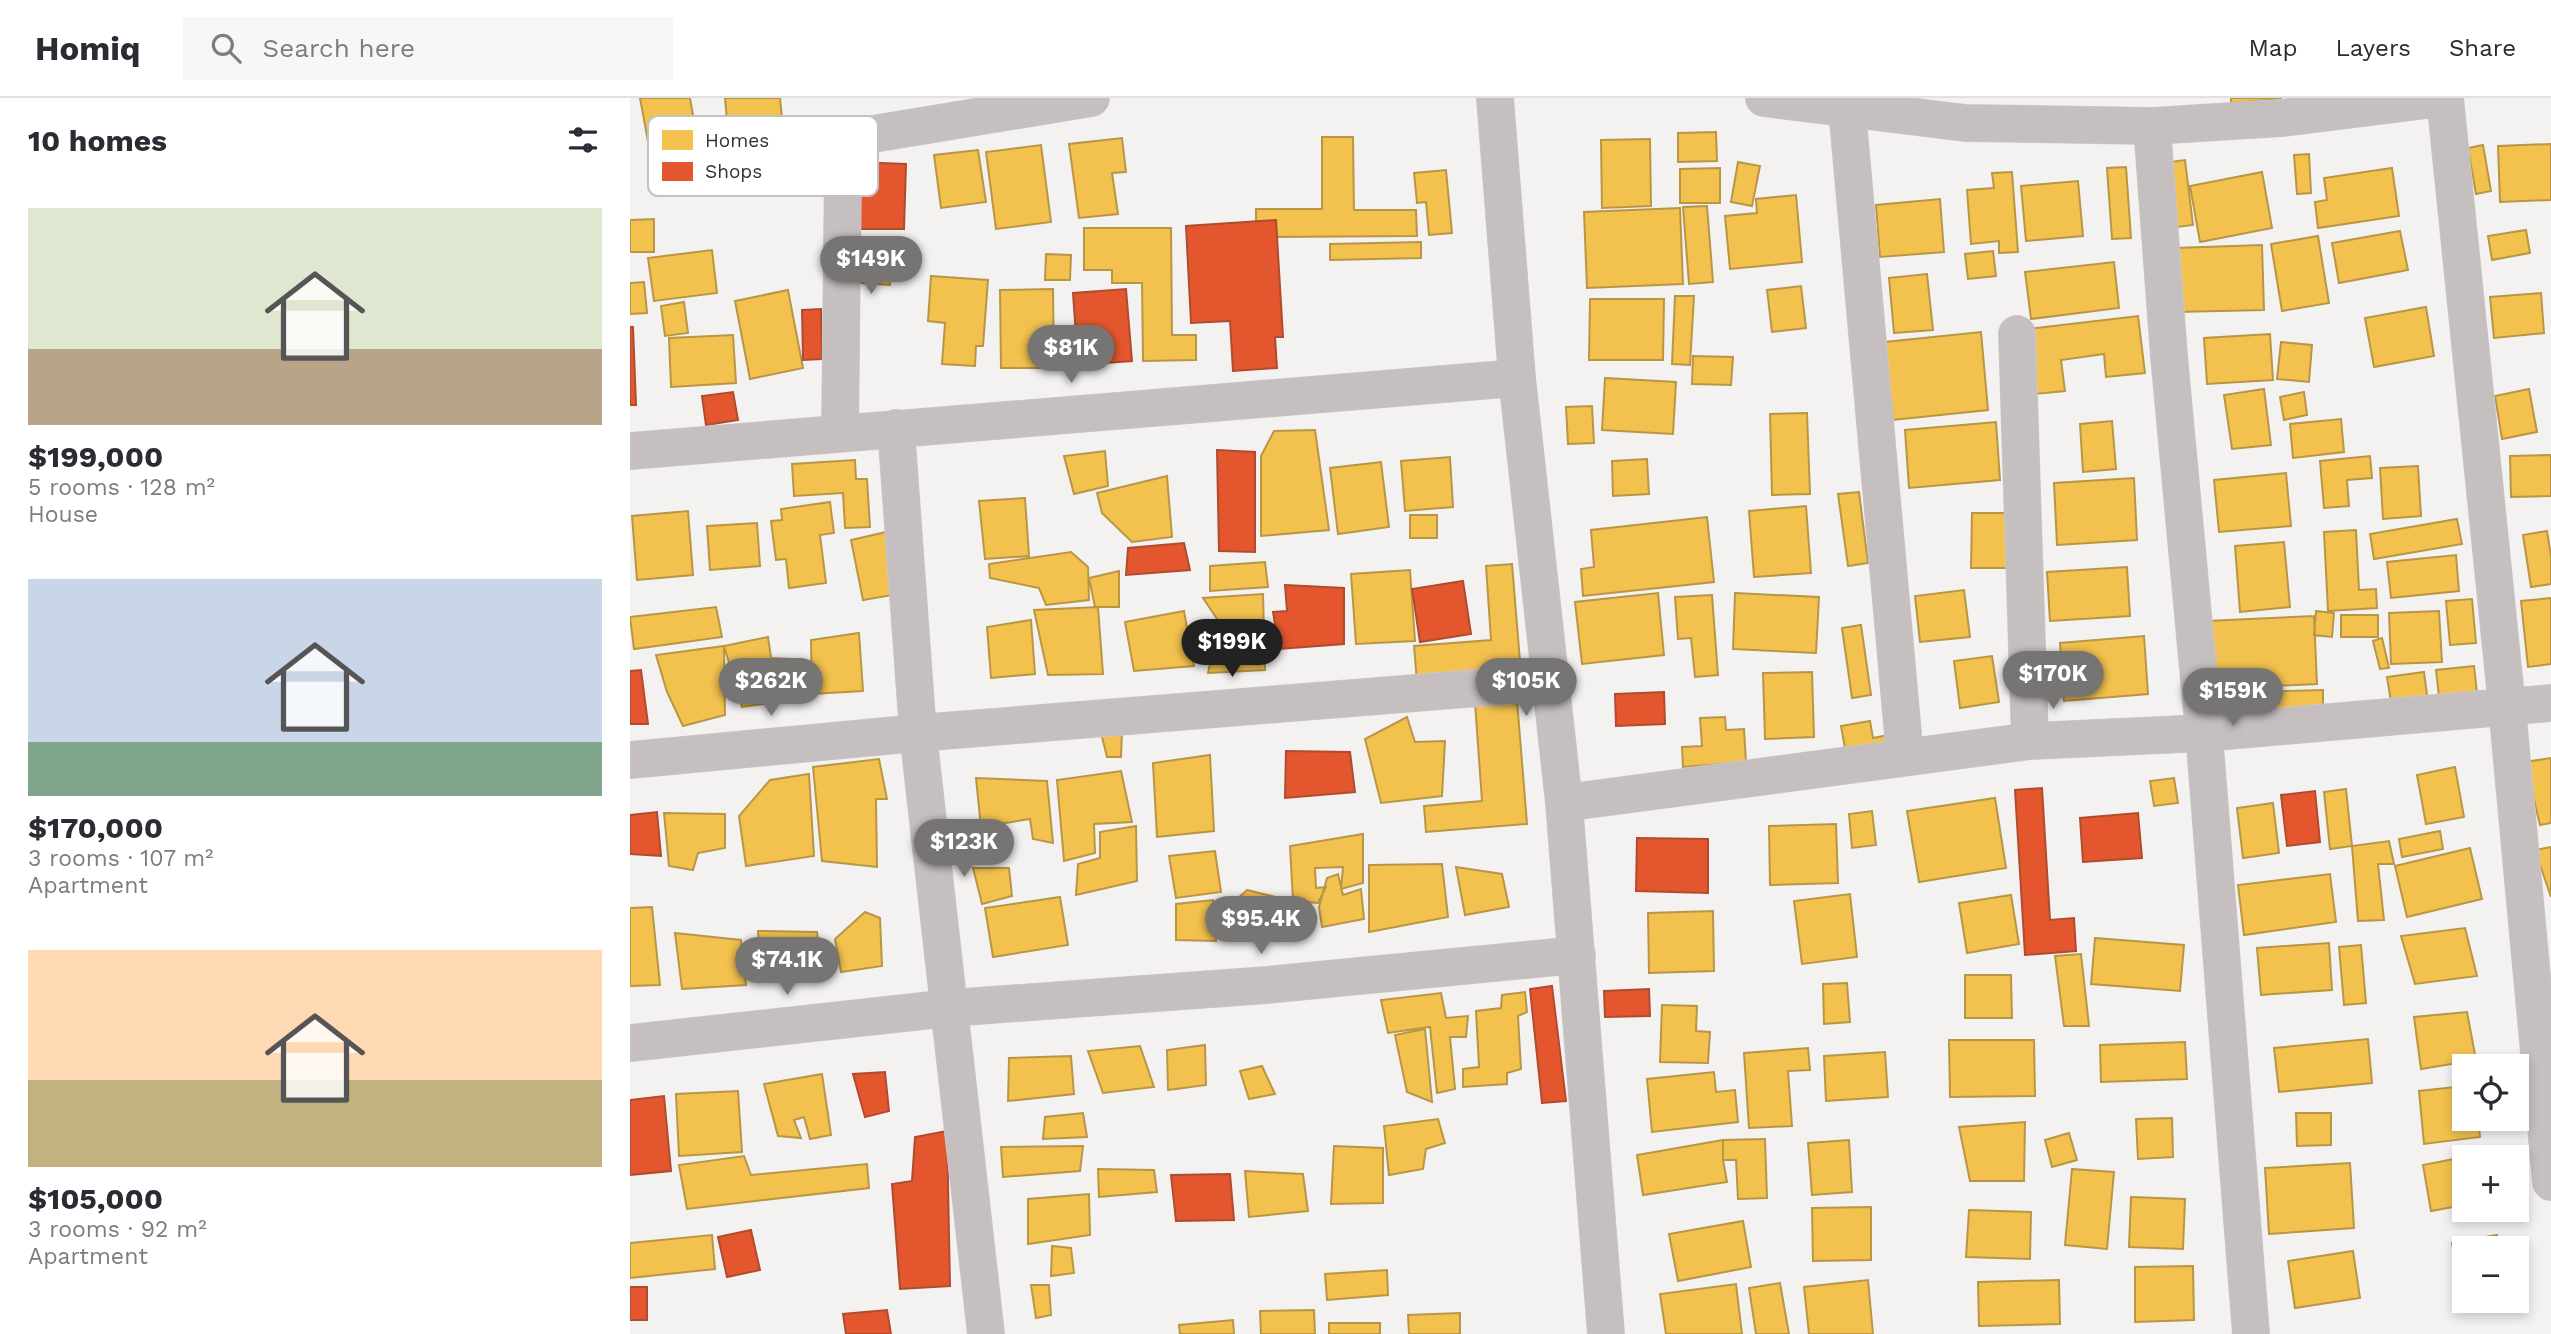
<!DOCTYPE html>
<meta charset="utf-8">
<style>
body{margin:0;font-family:"Work Sans",sans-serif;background:#f7f7f7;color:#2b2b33;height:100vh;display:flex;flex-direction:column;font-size:26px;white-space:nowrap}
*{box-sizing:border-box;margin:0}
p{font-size:23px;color:#7c7c81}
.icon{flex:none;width:38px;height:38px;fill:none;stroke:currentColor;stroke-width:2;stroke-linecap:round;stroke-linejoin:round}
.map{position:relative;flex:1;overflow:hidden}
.details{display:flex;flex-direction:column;background:#fff;width:630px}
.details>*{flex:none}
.buttons{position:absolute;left:1822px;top:956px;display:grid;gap:14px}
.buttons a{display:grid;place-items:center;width:77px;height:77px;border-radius:0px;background:#fff;box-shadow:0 4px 10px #0003;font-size:35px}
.price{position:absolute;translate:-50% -60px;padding:0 16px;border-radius:24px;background:#777574;color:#fff;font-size:23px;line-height:46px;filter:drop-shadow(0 2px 4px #0008)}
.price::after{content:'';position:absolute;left:50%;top:42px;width:21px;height:16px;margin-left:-10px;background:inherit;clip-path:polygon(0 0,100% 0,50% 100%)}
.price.selected{background:#222;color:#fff}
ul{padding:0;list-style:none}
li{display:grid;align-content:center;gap:14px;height:371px;padding:0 28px}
li span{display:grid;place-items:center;height:217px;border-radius:0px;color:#555}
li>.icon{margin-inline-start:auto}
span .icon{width:126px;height:126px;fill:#fffc;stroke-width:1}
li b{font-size:30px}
h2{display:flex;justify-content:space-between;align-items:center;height:84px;padding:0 28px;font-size:30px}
header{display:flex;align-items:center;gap:42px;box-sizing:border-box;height:98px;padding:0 35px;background:#fff;border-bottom:2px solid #e1e1e2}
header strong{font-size:33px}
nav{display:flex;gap:38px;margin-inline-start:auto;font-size:24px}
.search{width:490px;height:63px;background:#f7f7f7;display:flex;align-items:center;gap:18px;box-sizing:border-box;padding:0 24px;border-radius:0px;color:#7c7c81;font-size:26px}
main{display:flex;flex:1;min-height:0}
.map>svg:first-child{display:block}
.homes{fill:#f2c14e;stroke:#b99645;stroke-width:2}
.shops{fill:#e4572e;stroke:#af4c2f;stroke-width:2}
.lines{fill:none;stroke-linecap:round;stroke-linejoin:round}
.minor-casing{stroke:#d0cfcf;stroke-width:38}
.minor{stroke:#c5bfc0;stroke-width:37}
.key{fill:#fff;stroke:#c2c2c1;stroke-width:2}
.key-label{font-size:19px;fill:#333231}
</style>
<header>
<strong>Homiq</strong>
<div class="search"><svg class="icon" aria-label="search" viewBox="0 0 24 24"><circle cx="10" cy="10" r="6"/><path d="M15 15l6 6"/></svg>Search here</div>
<nav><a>Map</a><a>Layers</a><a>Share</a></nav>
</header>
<main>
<section class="details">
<h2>10 homes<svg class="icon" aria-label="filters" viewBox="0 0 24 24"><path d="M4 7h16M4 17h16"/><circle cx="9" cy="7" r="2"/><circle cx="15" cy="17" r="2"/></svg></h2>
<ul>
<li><span style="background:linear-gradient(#dfe7d0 65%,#b9a48a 0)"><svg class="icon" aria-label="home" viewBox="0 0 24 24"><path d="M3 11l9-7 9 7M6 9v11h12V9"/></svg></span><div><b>$199,000</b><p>5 rooms · 128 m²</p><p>House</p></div></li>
<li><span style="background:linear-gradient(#c9d6e8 75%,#7fa58c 0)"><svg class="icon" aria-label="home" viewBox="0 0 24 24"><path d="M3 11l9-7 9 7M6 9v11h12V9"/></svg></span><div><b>$170,000</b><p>3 rooms · 107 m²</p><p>Apartment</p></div></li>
<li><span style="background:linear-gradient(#ffd9b3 60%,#c2b280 0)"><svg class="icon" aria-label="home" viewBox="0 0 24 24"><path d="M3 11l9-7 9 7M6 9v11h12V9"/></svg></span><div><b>$105,000</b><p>3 rooms · 92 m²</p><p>Apartment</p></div></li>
</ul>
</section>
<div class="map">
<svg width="1921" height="1236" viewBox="0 0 1921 1236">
<rect width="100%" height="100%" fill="#f4f2f1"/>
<!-- homes -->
<path class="homes" d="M10,0h50l7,40 -48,9z
M95,0h55l5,51 -55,6z
M1601,0h50v1l-50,4z
M1086,34l1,29 -39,1v-29z
M692,39h31l1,73h62l1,26 -161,1v-28h66z
M492,40l4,34 -14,1 6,41 -39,4 -10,-74z
M1020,41l1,67 -49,2 -1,-68z
M1921,46v56l-51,2 -2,-56z
M411,47l10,77 -55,7 -10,-77z
M1853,47l8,46 -15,3 -8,-46z
M348,52l8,52 -45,6 -7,-53z
M1679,56l2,39 -14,1 -3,-39z
M1555,62l8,65 -24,3 -7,-65z
M1108,64l22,4 -8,40 -21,-4z
M1496,69l5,71 -19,1 -5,-71z
M1090,70v35h-40v-34z
M1762,70l7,48 -81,12 -3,-26 12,-2 -3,-22z
M816,72l6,63 -23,2 -3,-33 -9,1 -3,-30z
M1382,74l6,80 -19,1v-12l-28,3 -4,-54 27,-2 -2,-15z
M1632,74l10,56 -72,14 -10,-56z
M1448,83l5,55 -57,5 -5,-55z
M1166,97l6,67 -72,7 -5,-53 32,-3 -1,-14z
M1310,101l4,53 -64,5 -4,-52z
M1077,108l6,76 -24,2 -6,-77z
M1050,110l3,76 -96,4 -3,-76z
M24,121v33h-24v-32z
M454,130h87l1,107h24v25l-53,1 -1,-78h-30v-13h-28z
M1896,132l4,23 -38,7 -4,-24z
M1770,133l8,39 -69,13 -7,-40z
M1688,138l11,67 -47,8 -11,-67z
M791,144v16l-91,2v-16z
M1632,147l2,65 -88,2 -2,-64z
M82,152l5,43 -63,8 -6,-43z
M1363,153l3,25 -28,3 -3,-25z
M218,154l44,2 -2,31 -45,-3z
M416,156l25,1 -1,25h-25z
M1484,164l5,46 -88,11 -6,-47z
M1297,176l6,56 -39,3 -5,-55z
M301,178l57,4 -5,66h-7l-1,20 -33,-2 3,-41 -17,-2z
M14,184l3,31 -17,1v-31z
M1171,188l5,42 -34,4 -5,-42z
M423,191l1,79h-53l-1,-78z
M158,192l15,78 -53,11 -15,-78z
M1911,195l3,40 -50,5 -4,-41z
M1045,198h19l-4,69 -18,-1z
M960,201h74l-1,61h-74z
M54,204l4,31 -23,3 -4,-30z
M1796,209l8,49 -60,11 -9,-49z
M1508,218l7,57 -39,4 -2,-23 -43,6 4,31 -30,3 -8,-65z
M1351,234l7,78 -95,10 -8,-78z
M1640,236l3,46 -66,4 -3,-46z
M103,237l3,48 -65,4 -2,-49z
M1651,244l31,3 -3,37 -32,-3z
M1063,258l40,1 -2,28 -39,-1z
M975,280l71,4 -3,52 -71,-4z
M1634,291l7,56 -39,4 -8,-54z
M1899,291l8,43 -35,7 -7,-43z
M1674,294l3,23 -23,5 -4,-23z
M962,308l2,37 -26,1 -2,-37z
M1177,315l3,81 -38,1 -2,-81z
M1711,321l3,33 -51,6 -3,-34z
M1482,323l4,48 -33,3 -3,-48z
M1366,324l4,58 -91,8 -4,-58z
M685,332l14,100 -68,6v-80l13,-25z
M475,353l3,35 -34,8 -10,-38z
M1921,357v41l-40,1 -1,-41z
M1740,358l2,22 -25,2 2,26 -25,2 -4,-47z
M820,359l3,50 -48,4 -4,-50z
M1017,361l2,35 -36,2 -1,-35z
M225,362l1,19h11l3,48 -25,1 -2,-35 -49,3 -2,-32z
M751,364l8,65 -51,7 -8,-66z
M1788,368l3,50 -38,3 -3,-51z
M1656,375l5,53 -72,6 -5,-52z
M537,378l5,61 -40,5 -30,-29 -5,-20z
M1504,380l3,62 -80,5 -3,-62z
M1229,394l9,71 -20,3 -10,-72z
M395,400l4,58 -44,3 -6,-58z
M200,404l4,31 -14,2 6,48 -37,5 -3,-29 -10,1 -5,-39 11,-1 -1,-11z
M1176,408l5,67 -57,4 -5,-66z
M58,413l5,64 -56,5 -5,-64z
M1342,415h38l-1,55h-38z
M780,417h27v23h-27z
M1077,419l7,65 -131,14 -2,-27 13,-2 -3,-37z
M1827,421l5,25 -88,15 -4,-25z
M127,425l3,43 -50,4 -3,-44z
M1726,432l3,60 17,-1 1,19 -49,3 -4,-79z
M1917,433l4,25v28l-20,3 -8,-52z
M256,434l12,62 -35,6 -12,-60z
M1654,444l6,65 -50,5 -5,-66z
M441,454l17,15 1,33 -43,5 -7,-17 -49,-10 -1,-14z
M1826,457l3,36 -68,7 -4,-36z
M635,464l3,25 -58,4v-25z
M882,466l9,109 -104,9 -3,-36 77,-6 -5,-74z
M1497,469l3,49 -80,5 -3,-49z
M780,472l5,71 -59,3 -5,-70z
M489,473v36h-24l-6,-29z
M1334,492l6,47 -50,5 -5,-46z
M1028,495l6,62 -82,9 -7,-62z
M1105,495l84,4 -3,56 -83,-4z
M633,496l2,76 -57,3 11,-51 -16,-24z
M1082,497l6,80 -23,2 -4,-39 -13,1 -3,-42z
M1921,500v66l-23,3 -7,-66z
M1842,501l4,44 -26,2 -4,-44z
M86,509l6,30 -88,12 -4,-32z
M468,509l5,67 -55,1 -14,-65z
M554,513l10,55 -60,5 -9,-49z
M1686,513l18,2 -2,24 -18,-2z
M1809,513l3,51 -51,2 -2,-51z
M1711,517h37v22h-37z
M1684,518l3,68 -107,5 -3,-68z
M401,522l4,54 -44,4 -4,-51z
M1231,527l10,70 -19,3 -10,-70z
M229,535l4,58 -51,3 -1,-54z
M1514,538l4,58 -84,7 -4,-58z
M138,539l3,21 19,1 12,39 -60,9 -18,-61z
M1752,540l7,30 -9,1 -7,-28z
M94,548l1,69 -42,11 -16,-34 -11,-37z
M1362,558l7,46 -39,6 -6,-47z
M1844,568l4,36 -38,4 -4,-36z
M1182,574l2,65 -49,2 -2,-66z
M1794,574l4,31 -36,5 -5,-31z
M1693,592v28l-106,4v-29z
M887,602l10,124 -101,8 -2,-26 58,-5 -7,-98z
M777,619l8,25 30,-1 -3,55 -61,7 -16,-64z
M1095,619l1,13 18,-1 2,33 -63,5 -1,-20 20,-1 -2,-28z
M1240,623l3,17 16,-3 3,16 -45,8 -6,-33z
M492,633l-1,26h-14l-6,-24z
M580,657l4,76 -57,6 -4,-74z
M1921,660v65l-11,2 -15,-63z
M249,661l8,40h-11l1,68 -55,-6 -9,-94z
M1825,669l9,50 -38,7 -9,-49z
M491,673l11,51 -38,2 1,29 -31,8 -7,-81z
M179,676l5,82 -68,10 -7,-50 31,-36z
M346,680l71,3 6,62 -20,-4 -3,-20 -49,8z
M1544,680l4,25 -24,3 -4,-25z
M1716,691l6,57 -22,3 -6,-57z
M1365,700l11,70 -87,14 -12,-71z
M1643,705l6,50 -36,5 -6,-50z
M1242,713l4,34 -24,3 -3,-34z
M34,715l61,1v34l-27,5 -5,17 -24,-4z
M1206,726l2,59 -68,2 -1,-59z
M506,728l1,55 -61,14 2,-31 22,-6v-26z
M1810,733l3,18 -41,8 -3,-18z
M733,736v49l-22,6 2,-22 -28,1 1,20 10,-1 -8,16 -25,-2 -3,-55z
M1759,743l5,23h-16l6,56 -26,1 -6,-75z
M1921,749v50l-16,-47z
M1840,750l12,51 -75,18 -12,-51z
M585,753l6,41 -45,6 -7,-42z
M812,766l6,53 -79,15v-67z
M826,769l46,7 7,33 -44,8z
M343,770h36l3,28 -30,8z
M708,776l5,21 18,-6 3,30 -42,8 -3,-20 8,-29z
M1700,776l6,48 -92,13 -6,-50z
M617,792l41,10v32l-48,3 -13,-27z
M1220,796l7,63 -55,7 -8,-63z
M1381,797l8,49 -52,9 -8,-50z
M430,799l8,48 -75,12 -8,-49z
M583,802l3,41 -40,-1v-36z
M22,809l8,78 -30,1v-78z
M1083,813l1,60 -65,2 -1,-60z
M235,814l15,6 2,48 -41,6 -6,-33z
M1835,830l12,48 -62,8 -14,-48z
M128,833l59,1 5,40 -61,4z
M45,835l66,7 5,45 -64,4z
M1465,840l89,7 -4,46 -89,-7z
M1699,845l3,47 -71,5 -4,-47z
M1731,847l5,58 -22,2 -5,-58z
M1451,856l8,72h-25l-9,-70z
M1335,877h46l1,43h-47z
M1217,885l3,39 -26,2 -1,-40z
M895,894l2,20 -9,4 3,53 -14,4v11l-44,3v-18l16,-2 -3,-56 25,-3 1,-13z
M811,895l5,25 22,-2 -2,21h-16l5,52 -18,4 -7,-66 -42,6 -7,-33z
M1032,907l35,1 -1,25 14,1 -2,31 -48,-1z
M1837,914l9,48 -55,9 -7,-52z
M795,931l7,73 -25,-10 -12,-57z
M1738,941l4,44 -93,9 -5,-44z
M1319,942h85l1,56 -85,1z
M1555,944l2,37 -86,3 -1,-37z
M575,947l1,40 -38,5 -1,-40z
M510,948l14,41 -51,6 -15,-42z
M1178,950l2,22 -22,1 4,55 -43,2 -5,-75z
M1255,954l3,45 -62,4 -2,-45z
M441,958l3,38 -66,7 1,-43z
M632,968l13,28 -26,5 -9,-28z
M1084,974l2,20 19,-2 3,32 -86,10 -5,-53z
M192,976l9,61 -21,4 -6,-22 -10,3 7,18 -23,-2 -14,-52z
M1834,988v32h14l2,19 -56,7 -5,-53z
M108,993l4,61 -63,4 -3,-62z
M453,1015l4,24 -44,2 2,-22z
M1666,1015h35v32l-34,1z
M1542,1020l1,39 -35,2 -2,-40z
M808,1021l7,24 -19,6 -3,20 -34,6 -5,-49z
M1395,1024l-1,59h-54l-11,-54z
M1439,1035l8,27 -25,7 -7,-27z
M1135,1041l2,59 -29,1 -2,-39h-13v-20z
M1093,1042v20l4,22 -84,13 -6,-40z
M1219,1042l3,52 -40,3 -4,-52z
M453,1048l-3,25 -77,6 -2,-30z
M704,1048l49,2v55l-52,1z
M114,1058l7,19 116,-11 2,24 -182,21 -8,-44z
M1834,1059v48l-33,6 -8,-46z
M1720,1065l4,65 -85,6 -4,-66z
M468,1071l56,1 3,22 -58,5z
M1442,1071l42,3 -7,77 -42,-4z
M615,1073l58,3 5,37 -59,6z
M459,1096l1,41 -62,9v-45z
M1501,1099l54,2 -2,50 -54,-2z
M1241,1109v53l-58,1 -1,-53z
M1339,1112l62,2 -1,47 -64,-2z
M1113,1123l8,46 -73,14 -9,-47z
M82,1137l3,34 -85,9v-35z
M1867,1137l2,13h-35v52h43l-45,7 -10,-64z
M422,1148l19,2 3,25 -23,3z
M1723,1153l7,47 -65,10 -7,-47z
M1563,1168l1,54 -59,2v-55z
M757,1172l1,25 -61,5 -2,-26z
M1238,1182l5,54h-64l-5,-47z
M1429,1182l1,44 -81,2 -1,-44z
M1150,1185l9,51h-33l-7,-46z
M1106,1186l6,50h-76l-6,-40z
M401,1187h18l2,30 -15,3z
M684,1212l1,24h-54l-1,-23z
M830,1215v21h-51l-1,-19z
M603,1222l1,14h-54l-1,-9z
M699,1225h51v11h-51z"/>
<!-- shops -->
<path class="shops" d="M225,64l51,2 -2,65h-50z
M646,122l7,117h-8l2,31 -44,3 -3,-50 -39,2 -5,-97z
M496,191l6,72 -54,4 -5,-72z
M191,211l1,50 -19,1 -1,-50z
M0,229h3l3,78h-6z
M103,294l5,28 -32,5 -4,-29z
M587,352l38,2v100l-36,-1z
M554,445l6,27 -64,5 2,-27z
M833,483l8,53 -51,8 -8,-53z
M655,487l59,3v56l-65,5 -6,-37 14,-1z
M11,572l7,54h-18v-53z
M1034,594l1,32 -49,2 -1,-32z
M656,653l64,1 5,40 -70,6z
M1412,690l8,132 24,-2 2,33 -51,4 -10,-165z
M1685,693l5,51 -33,4 -6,-51z
M27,714l4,44 -31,-2v-39z
M1508,715l4,45 -59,4 -3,-44z
M1007,740l71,1v54l-72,-2z
M922,888l14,115 -24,2 -12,-114z
M1019,891l1,27 -45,1 -1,-26z
M255,974l4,39 -24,6 -12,-43z
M34,998l7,75 -41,4v-75z
M317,1033l3,155 -50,3 -8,-105 20,-3 3,-44z
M600,1076l4,46 -58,1 -5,-46z
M121,1132l9,40 -33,7 -9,-40z
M0,1189h17v33h-17z
M257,1212l4,24h-45l-3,-20z"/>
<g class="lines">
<defs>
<path id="minor" d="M865,0l22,280 47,425 42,531
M1134,0l201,25 187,3 130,-8 161,-20
M1815,0l62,609 44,475
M1217,11l58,648
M1522,28l17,230 35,377 47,601
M1387,236l13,407
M266,330l22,305 68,601
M210,335l3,-269 9,-17 21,-13 218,-36
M0,353l887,-73
M0,662l288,-27 634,-51
M934,705l466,-62 174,-8 347,-30
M0,945l320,-35 317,-23 310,-30"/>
</defs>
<!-- minor casing -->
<use href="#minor" class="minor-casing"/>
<!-- minor -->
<use href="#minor" class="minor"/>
</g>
<!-- legend -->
<rect x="18" y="18" width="230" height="80" rx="10" class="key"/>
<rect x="32" y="32" width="31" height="20" fill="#f2c14e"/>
<rect x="32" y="64" width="31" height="19" fill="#e4572e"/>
<g class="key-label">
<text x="75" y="49">Homes</text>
<text x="75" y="80">Shops</text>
</g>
</svg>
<div class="buttons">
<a><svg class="icon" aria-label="locate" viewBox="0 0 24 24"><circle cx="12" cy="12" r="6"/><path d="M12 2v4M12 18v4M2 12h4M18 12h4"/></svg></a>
<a>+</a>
<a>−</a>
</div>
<b class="price" style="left:241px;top:198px">$149K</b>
<b class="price" style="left:441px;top:287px">$81K</b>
<b class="price selected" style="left:602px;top:581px">$199K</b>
<b class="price" style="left:1423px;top:613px">$170K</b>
<b class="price" style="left:141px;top:620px">$262K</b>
<b class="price" style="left:896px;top:620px">$105K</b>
<b class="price" style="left:1603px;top:630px">$159K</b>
<b class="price" style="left:334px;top:781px">$123K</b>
<b class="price" style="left:631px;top:858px">$95.4K</b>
<b class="price" style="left:157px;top:899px">$74.1K</b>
</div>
</main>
